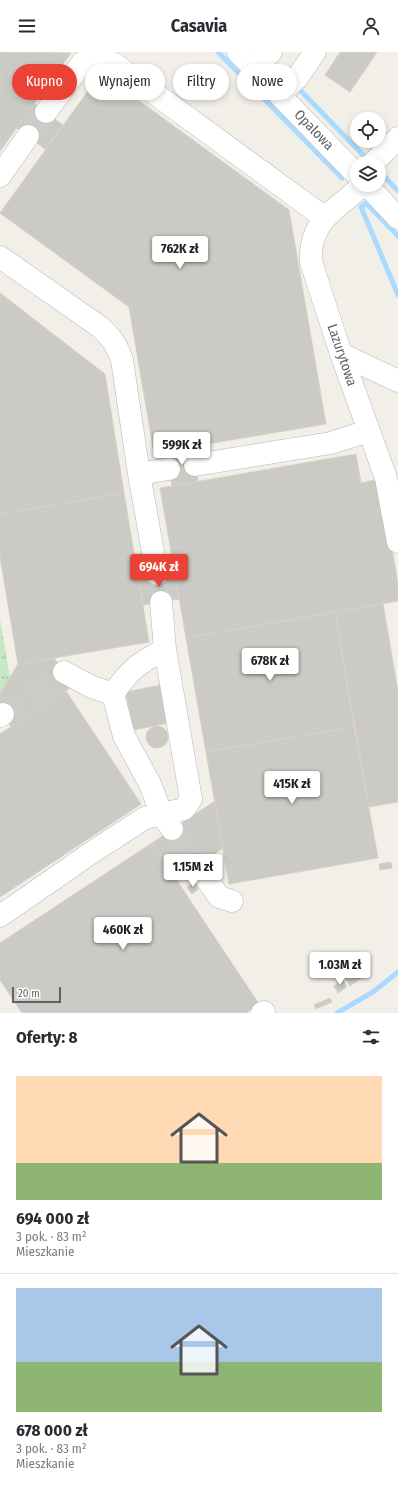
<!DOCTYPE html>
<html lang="pl">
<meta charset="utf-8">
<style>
body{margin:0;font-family:"Fira Sans Condensed",sans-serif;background:#f7f7f7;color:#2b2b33;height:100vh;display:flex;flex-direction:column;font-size:15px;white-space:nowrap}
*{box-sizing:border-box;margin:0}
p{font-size:13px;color:#7c7c81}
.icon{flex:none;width:22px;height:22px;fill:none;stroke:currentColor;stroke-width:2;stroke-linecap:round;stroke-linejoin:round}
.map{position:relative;height:961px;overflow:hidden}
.panel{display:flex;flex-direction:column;background:#fff;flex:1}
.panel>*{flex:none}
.hud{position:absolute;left:12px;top:12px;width:374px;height:36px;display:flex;gap:8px}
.tools{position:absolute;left:350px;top:60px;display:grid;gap:8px}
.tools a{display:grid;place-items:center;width:36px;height:36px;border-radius:50%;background:#fff;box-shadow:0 2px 6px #0003;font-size:20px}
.scale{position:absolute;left:12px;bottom:10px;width:49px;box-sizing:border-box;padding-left:4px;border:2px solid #5f6368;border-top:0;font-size:11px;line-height:14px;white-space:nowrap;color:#5f6368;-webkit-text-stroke:3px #fff;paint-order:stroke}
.price{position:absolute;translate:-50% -34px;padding:0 9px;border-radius:4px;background:#fff;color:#222;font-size:13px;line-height:26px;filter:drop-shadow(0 1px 2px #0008)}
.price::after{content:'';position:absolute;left:50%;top:24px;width:12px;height:9px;margin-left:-6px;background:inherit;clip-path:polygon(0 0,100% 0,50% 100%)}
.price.active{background:#ea4335;color:#fff}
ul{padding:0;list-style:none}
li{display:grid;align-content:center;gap:8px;height:212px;padding:0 16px}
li+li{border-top:1px solid #e1e1e2}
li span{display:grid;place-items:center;height:124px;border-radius:0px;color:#555}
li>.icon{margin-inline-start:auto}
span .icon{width:72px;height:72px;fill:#fffc;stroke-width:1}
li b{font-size:17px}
h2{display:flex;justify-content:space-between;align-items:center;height:48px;padding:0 16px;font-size:17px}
.chip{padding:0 14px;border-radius:18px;background:#fff;box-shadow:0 2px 6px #0003;font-size:14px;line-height:36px}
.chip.active{background:#ea4335;color:#fff}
header{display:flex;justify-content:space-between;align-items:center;height:52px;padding:0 16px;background:#fff;font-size:18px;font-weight:700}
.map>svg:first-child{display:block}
.grass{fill:url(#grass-tufts)}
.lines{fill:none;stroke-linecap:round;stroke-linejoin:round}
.stream{stroke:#aadaff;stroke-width:5}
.building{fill:#cccac5;stroke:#d6d1c6}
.minor-tunnel{stroke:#ccccc8;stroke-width:22;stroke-dasharray:22 11;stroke-linecap:butt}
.minor-casing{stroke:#b5b8bc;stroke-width:23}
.minor{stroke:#fff;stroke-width:22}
.labels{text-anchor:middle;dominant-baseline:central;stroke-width:3;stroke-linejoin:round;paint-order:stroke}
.street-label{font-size:14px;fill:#5f6368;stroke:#fff}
</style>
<header><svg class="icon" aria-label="menu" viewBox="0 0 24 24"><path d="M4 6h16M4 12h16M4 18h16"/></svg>Casavia<svg class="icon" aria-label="person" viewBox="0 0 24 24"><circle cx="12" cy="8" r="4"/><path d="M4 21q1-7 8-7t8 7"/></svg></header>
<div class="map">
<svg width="398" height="961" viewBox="0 0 398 961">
<defs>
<pattern id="grass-tufts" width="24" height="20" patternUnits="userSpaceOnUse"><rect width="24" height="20" fill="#c5e8c5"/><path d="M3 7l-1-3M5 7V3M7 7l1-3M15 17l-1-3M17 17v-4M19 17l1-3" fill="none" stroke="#a3c0a4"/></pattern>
</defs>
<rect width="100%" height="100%" fill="#f1efe8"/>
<!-- grass -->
<path class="grass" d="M0,567l10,59 -10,16z"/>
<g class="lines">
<!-- stream -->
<path class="stream" d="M218,0l124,126
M301,39l63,65
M381,121l17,18
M398,184l-32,-33 -5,4 37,88
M337,961l36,-21 25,-20"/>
</g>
<!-- building -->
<path class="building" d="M0,0l71,1 -71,98z
M340,0h37l-27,40 -25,-17z
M101,21l188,137 37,214 -172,29 -25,-146 -129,-94z
M34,52l29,21 -18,24 -28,-21z
M0,241l105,81 19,119 -124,21z
M192,395l6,35 -26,4 -7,-35z
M356,402l5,29 19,-4 18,105v17l-212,37 -26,-150z
M124,441l25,149 -131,22 -18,-107v-43z
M174,519l5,28 -36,6 -4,-28z
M383,552l15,87v111l-29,5 -34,-195z
M335,560l19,115 -148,25 -20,-114z
M54,606l19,28 -62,41 -11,-17v-16l18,-30z
M161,633l7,38 -35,7 -7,-38z
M66,639l75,113 -141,93v-163z
M146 685a11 11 0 1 1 22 0a11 11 0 1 1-22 0Z
M354,675l24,131 -149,26 -23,-132z
M215,749l8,47 -47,31 -24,-36z
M152,791l107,161 -13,9h-224l-22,-33v-37z
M391,810l1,6 -12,2 -1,-6z
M194,831l4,6 -6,5 -5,-7z
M359,919l4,6 -13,9 -4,-7z
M343,928l4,7 -9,6 -4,-7z
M330,946l2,4 -16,7 -2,-4z"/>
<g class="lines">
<!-- minor-tunnel -->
<path class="minor-tunnel" d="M28,84l18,-24
M157,522l4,28
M3,662l61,-42
M172,777l25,36"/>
<defs>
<path id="minor" d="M238,0l119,123
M254,16l17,-16
M280,43l17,-17 18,-26
M46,60l36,-49c11,-8 19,-6 31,0l212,155
M373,111l25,-25
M0,124l28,-40
M363,133c-28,26 -54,35 -52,77l30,92 45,124 12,64
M367,133l31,33
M0,205l100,70c11,10 17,18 22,33l17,114 18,100
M341,302l57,27
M195,413l136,-22 37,-12
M139,422l30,-5
M165,597c-27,15 -34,19 -52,45l11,42 26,48 12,31 10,14
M64,620l28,15 21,7
M0,664l3,-2
M197,813l22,32 13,4
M0,864l94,-65 51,-33 39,-9 7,-10 -26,-150 -4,-47
M262,961l2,-1"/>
</defs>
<!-- minor casing -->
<use href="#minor" class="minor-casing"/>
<!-- minor -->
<use href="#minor" class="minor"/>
</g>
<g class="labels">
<!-- street labels -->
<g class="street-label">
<text transform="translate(314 78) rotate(46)">Opalowa</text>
<text transform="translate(342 303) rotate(71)">Lazurytowa</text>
</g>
</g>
</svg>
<div class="tools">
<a><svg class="icon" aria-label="locate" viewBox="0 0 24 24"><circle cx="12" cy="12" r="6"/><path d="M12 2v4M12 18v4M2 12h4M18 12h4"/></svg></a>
<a><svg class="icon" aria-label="layers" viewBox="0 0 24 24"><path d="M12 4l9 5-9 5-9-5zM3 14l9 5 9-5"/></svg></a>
</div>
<div class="scale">20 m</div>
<b class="price" style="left:180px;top:218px">762K zł</b>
<b class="price" style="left:182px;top:414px">599K zł</b>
<b class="price active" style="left:159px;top:536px">694K zł</b>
<b class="price" style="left:270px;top:630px">678K zł</b>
<b class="price" style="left:292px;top:753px">415K zł</b>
<b class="price" style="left:193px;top:836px">1.15M zł</b>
<b class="price" style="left:123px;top:899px">460K zł</b>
<b class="price" style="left:340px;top:934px">1.03M zł</b>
<div class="hud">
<a class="chip active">Kupno</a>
<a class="chip">Wynajem</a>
<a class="chip">Filtry</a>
<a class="chip">Nowe</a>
</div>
</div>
<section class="panel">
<h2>Oferty: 8<svg class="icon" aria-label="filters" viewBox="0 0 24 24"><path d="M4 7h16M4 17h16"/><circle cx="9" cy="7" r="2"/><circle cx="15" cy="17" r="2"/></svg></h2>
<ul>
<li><span style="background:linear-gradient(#ffd9b3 70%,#8fb573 0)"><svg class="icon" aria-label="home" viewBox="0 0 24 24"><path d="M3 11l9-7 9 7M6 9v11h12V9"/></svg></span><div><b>694 000 zł</b><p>3 pok. · 83 m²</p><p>Mieszkanie</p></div></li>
<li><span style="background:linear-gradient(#a9c7e8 60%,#8fb573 0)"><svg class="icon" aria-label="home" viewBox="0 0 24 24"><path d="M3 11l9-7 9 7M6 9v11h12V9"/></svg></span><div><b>678 000 zł</b><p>3 pok. · 83 m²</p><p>Mieszkanie</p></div></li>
</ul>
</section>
